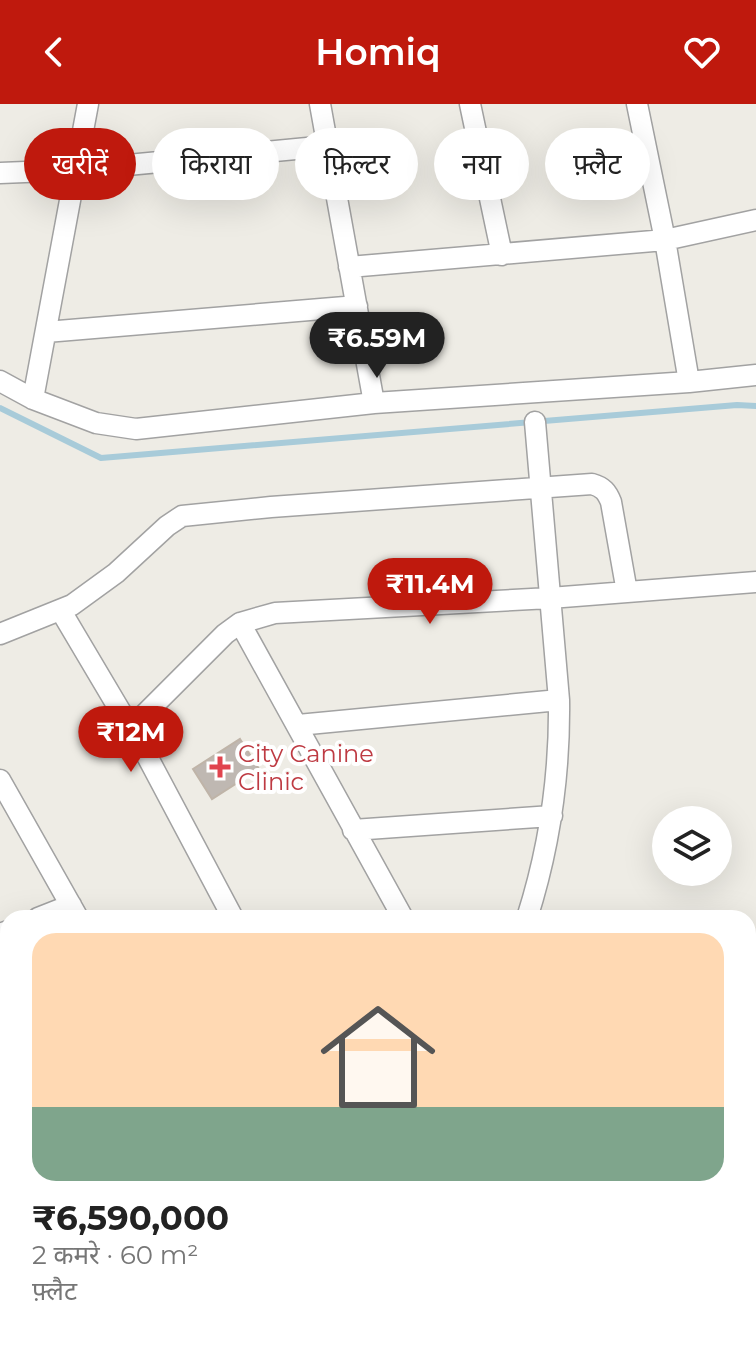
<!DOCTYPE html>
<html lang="hi">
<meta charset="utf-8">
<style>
body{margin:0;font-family:Montserrat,"Noto Sans Devanagari",sans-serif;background:#f6f6f6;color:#222;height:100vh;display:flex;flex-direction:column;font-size:30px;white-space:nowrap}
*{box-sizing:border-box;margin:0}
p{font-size:26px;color:#767676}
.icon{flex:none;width:44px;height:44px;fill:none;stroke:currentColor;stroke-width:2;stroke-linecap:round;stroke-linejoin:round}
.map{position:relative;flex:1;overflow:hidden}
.panel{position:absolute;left:0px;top:806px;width:756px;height:440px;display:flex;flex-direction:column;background:#fff;border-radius:24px 24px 0 0;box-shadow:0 8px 32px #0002}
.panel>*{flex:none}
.guide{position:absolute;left:24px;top:24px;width:708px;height:72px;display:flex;gap:16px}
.tools{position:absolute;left:652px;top:702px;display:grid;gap:16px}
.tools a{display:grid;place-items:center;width:80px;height:80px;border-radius:50%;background:#fff;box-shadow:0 8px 32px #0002;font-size:40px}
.price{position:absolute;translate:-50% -68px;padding:0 18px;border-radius:28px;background:#bf190d;color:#fff;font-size:26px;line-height:52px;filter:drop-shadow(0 2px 4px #0008)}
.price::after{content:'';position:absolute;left:50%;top:48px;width:24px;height:18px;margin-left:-12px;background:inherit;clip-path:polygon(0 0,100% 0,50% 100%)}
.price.selected{background:#222;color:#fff}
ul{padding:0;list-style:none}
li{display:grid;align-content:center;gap:16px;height:424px;padding:0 32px}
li+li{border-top:2px solid #e0e0e0}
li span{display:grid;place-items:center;height:248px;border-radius:24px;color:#555}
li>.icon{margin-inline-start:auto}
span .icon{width:144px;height:144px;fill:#fffc;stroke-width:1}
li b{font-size:34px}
.tag{padding:0 28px;border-radius:36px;background:#fff;box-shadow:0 8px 32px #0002;font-size:28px;line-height:72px}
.tag.selected{background:#bf190d;color:#fff}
header{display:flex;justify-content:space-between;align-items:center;height:104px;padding:0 32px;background:#bf190d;color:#fff;font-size:36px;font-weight:600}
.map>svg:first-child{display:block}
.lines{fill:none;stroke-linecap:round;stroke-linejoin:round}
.stream{stroke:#a8cbd9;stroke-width:6}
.building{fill:#bfb8b2;stroke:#bfb4a8;stroke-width:2}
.lane-casing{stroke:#a2a2a2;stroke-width:13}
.street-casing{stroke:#a2a2a2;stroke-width:23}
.secondary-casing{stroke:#5d6e0c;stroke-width:31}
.lane{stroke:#fff;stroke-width:10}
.street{stroke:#fff;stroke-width:20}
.secondary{stroke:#eef5bc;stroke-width:28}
.health-dot{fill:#e0444e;stroke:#fff;stroke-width:3}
.labels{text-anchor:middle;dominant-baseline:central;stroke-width:8;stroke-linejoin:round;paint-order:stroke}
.health-label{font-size:24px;fill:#be3a42;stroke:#fff;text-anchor:start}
</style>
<header><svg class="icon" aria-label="back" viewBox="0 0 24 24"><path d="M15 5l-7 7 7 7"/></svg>Homiq<svg class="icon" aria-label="heart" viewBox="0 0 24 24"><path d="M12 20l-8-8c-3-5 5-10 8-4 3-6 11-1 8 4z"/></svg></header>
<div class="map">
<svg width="756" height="1246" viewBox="0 0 756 1246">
<rect width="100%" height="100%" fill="#eeece5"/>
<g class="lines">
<!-- stream -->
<path class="stream" d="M0,304l101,50 636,-53 19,1"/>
</g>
<!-- building -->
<path class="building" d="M240,635l19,30 -47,30 -19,-30z"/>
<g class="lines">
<defs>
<path id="lane" d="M446,1238l10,8
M364,1246l5,-8"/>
<path id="street" d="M320,0l54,299
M470,0l32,151
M637,0l28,136 24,142
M0,69l75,-3 253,-24
M349,163l316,-27 91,-20
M46,228l311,-26
M0,277l33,18 63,24 40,6 238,-26 315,-21 67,-7
M33,295l55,-295
M61,507l86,145 86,162
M240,519l163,295
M0,530l72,-29 44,-32 51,-47 15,-10 89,-9 321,-23c11,3 15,8 19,18l16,90
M298,621l261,-25
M130,625l95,-95 15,-11 35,-10 275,-15 206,-16
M0,676l78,138
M353,726l199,-14
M38,814l33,-13
M527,814c23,-72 33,-142 32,-218l-24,-278
M0,830l8,-3
M0,949l8,-3
M0,1051l8,13
M0,1092l8,-3"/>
<path id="secondary" d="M747,1246l9,-14"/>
</defs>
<!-- lane casing -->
<use href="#lane" class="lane-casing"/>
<!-- street casing -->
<use href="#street" class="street-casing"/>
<!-- secondary casing -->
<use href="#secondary" class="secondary-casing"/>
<!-- lane -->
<use href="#lane" class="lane"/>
<!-- street -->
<use href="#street" class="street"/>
<!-- secondary -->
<use href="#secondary" class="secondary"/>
</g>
<!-- markers -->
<path class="health-dot" d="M216 651h8v8h8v8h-8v8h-8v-8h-8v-8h8z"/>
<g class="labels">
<!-- health labels -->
<g class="health-label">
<text x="238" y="649">City Canine<tspan x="238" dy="28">Clinic</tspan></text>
</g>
</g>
</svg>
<div class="tools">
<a><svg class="icon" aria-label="layers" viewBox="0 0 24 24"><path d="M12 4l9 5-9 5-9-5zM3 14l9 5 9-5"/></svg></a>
</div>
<b class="price selected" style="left:377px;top:276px">₹6.59M</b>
<b class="price" style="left:430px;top:522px">₹11.4M</b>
<b class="price" style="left:131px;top:670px">₹12M</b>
<div class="guide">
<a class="tag selected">खरीदें</a>
<a class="tag">किराया</a>
<a class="tag">फ़िल्टर</a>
<a class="tag">नया</a>
<a class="tag">फ़्लैट</a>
</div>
<section class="panel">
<ul>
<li><span style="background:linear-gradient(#ffd9b3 70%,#7fa58c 0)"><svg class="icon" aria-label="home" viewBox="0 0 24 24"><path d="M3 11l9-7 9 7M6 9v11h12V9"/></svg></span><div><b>₹6,590,000</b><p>2 कमरे · 60 m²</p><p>फ़्लैट</p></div></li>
</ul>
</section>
</div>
